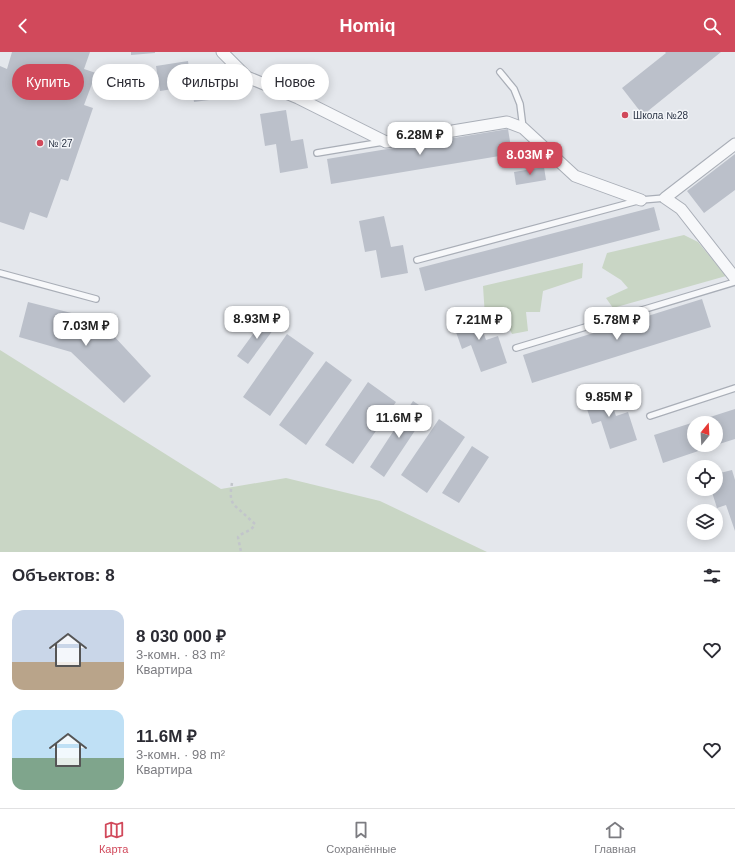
<!DOCTYPE html>
<html lang="ru">
<meta charset="utf-8">
<style>
body{margin:0;font-family:Arial,sans-serif;background:#f7f7f7;color:#2b2b33;height:100vh;display:flex;flex-direction:column;font-size:15px;white-space:nowrap}
*{box-sizing:border-box;margin:0}
p{font-size:13px;color:#7c7c81}
.icon{flex:none;width:22px;height:22px;fill:none;stroke:currentColor;stroke-width:2;stroke-linecap:round;stroke-linejoin:round}
.map{position:relative;height:500px;overflow:hidden}
.panel{display:flex;flex-direction:column;background:#fff;flex:1}
.panel>*{flex:none}
.guide{position:absolute;left:12px;top:12px;width:400px;height:36px;display:flex;gap:8px}
.needle{width:26px;rotate:18deg}
.fabs{position:absolute;left:687px;top:364px;display:grid;gap:8px}
.fabs a{display:grid;place-items:center;width:36px;height:36px;border-radius:50%;background:#fff;box-shadow:0 2px 10px #0003;font-size:20px}
.price{position:absolute;translate:-50% -34px;padding:0 9px;border-radius:8px;background:#fff;color:#222;font-size:13px;line-height:26px;filter:drop-shadow(0 1px 2px #0008)}
.price::after{content:'';position:absolute;left:50%;top:24px;width:12px;height:9px;margin-left:-6px;background:inherit;clip-path:polygon(0 0,100% 0,50% 100%)}
.price.current{background:#d1495b;color:#fff}
ul{padding:0;list-style:none}
li{display:flex;align-items:center;gap:12px;height:100px;padding:0 12px}
li span{display:grid;place-items:center;flex:none;width:112px;height:80px;border-radius:12px;color:#555}
li>.icon{margin-inline-start:auto}
span .icon{width:48px;height:48px;fill:#fffc;stroke-width:1}
li b{font-size:17px}
h2{display:flex;justify-content:space-between;align-items:center;height:48px;padding:0 12px;font-size:17px}
.chip{padding:0 14px;border-radius:18px;background:#fff;box-shadow:0 2px 10px #0003;font-size:14px;line-height:36px}
.chip.current{background:#d1495b;color:#fff}
header{display:flex;justify-content:space-between;align-items:center;height:52px;padding:0 12px;background:#d1495b;color:#fff;font-size:18px;font-weight:800}
.menu{display:flex;justify-content:space-around;align-items:center;height:56px;border-top:1px solid #e1e1e2;background:#fff;font-size:11px;color:#7c7c81}
.menu a{display:grid;justify-items:center;gap:2px}
.menu .current{color:#d1495b}
.map>svg:first-child{display:block}
.green{fill:#c9d6c5}
.building{fill:#bbc0ca}
.lines{fill:none;stroke-linecap:round;stroke-linejoin:round}
.service-casing{stroke:#a9aeb7;stroke-width:8}
.minor-casing{stroke:#a9aeb7;stroke-width:13}
.path{stroke:#c2c5cb;stroke-width:2.5;stroke-dasharray:3 3;stroke-linecap:butt}
.service{stroke:#f7f8fa;stroke-width:5.5}
.minor{stroke:#f7f8fa;stroke-width:11}
.poi-dot{fill:#d1495b;stroke:#f4f6f9;stroke-width:1.5}
.labels{text-anchor:middle;dominant-baseline:central;stroke-width:3;stroke-linejoin:round;paint-order:stroke}
.poi-label{font-size:10px;fill:#2b3445;stroke:#f4f6f9;text-anchor:start}
</style>
<header><svg class="icon" aria-label="back" viewBox="0 0 24 24"><path d="M15 5l-7 7 7 7"/></svg>Homiq<svg class="icon" aria-label="search" viewBox="0 0 24 24"><circle cx="10" cy="10" r="6"/><path d="M15 15l6 6"/></svg></header>
<div class="map">
<svg width="735" height="500" viewBox="0 0 735 500">
<rect width="100%" height="100%" fill="#e4e7ec"/>
<!-- green -->
<path class="green" d="M684,183l14,7 28,34 -113,32 -7,-10 22,-10 -7,-8 -19,-12 5,-15z
M583,211l-1,15 -39,13 -3,21h-14l2,19 -16,3 -7,-14 -20,-3 -2,-31z
M0,298l221,139 65,-11 94,23 107,51h-487z"/>
<!-- building -->
<path class="building" d="M12,0h78l-6,17 12,4 -12,32 9,3 -25,73 -7,-2 -14,39 -17,-6 -6,18 -24,-8v-156l7,3z
M131,0h24v1l-24,2z
M665,0h56l-78,63 -21,-27 44,-35z
M188,9l2,15 31,-4 3,26 -30,4 -2,-16 -32,5 -4,-25z
M286,58l5,31 12,-2 5,29 -28,5 -4,-29 -11,2 -5,-32z
M508,77l4,25 -181,30 -4,-25z
M735,102v36l-31,23 -17,-22z
M544,115l2,13 -30,5 -2,-13z
M654,155l6,23 -235,61 -6,-23z
M384,164l7,31 12,-2 5,28 -27,5 -5,-28 -11,2 -6,-31z
M702,247l9,28 -179,56 -9,-28z
M28,250l71,18 52,56 -27,27 -53,-51 -52,-15z
M476,258l10,30 12,-4 9,27 -26,9 -10,-27 -9,4 -11,-31z
M267,263l9,7v4l-28,38 -11,-8z
M287,282l27,19 -44,63 -27,-19z
M326,309l26,19 -46,65 -27,-20z
M368,330l28,20 -43,62 -28,-19z
M606,334l10,30 12,-4 9,28 -27,9 -9,-28 -9,3 -10,-30z
M413,349l15,10 -44,66 -14,-10z
M735,357v30l-19,6v-22h-22v22h22l-53,18 -9,-28z
M439,367l26,18 -38,56 -26,-18z
M472,394l17,11 -30,46 -17,-10z
M732,418l3,10v51l-9,-26 -9,3 -6,-19h5v-15z"/>
<g class="lines">
<defs>
<path id="service" d="M500,20l14,17 6,15 3,24
M317,101l66,-11
M417,208l224,-60 24,-2
M0,221l96,26
M516,296l219,-66
M650,364l85,-28"/>
<path id="minor" d="M222,0l25,25 51,21 88,44 121,-20 16,6 52,48 66,24
M735,92l-70,54 16,11 54,69"/>
</defs>
<!-- service casing -->
<use href="#service" class="service-casing"/>
<!-- minor casing -->
<use href="#minor" class="minor-casing"/>
<!-- path -->
<path class="path" d="M232,431c-1,7 -3,15 2,22l21,19c-3,7 -12,8 -17,13l3,15"/>
<!-- service -->
<use href="#service" class="service"/>
<!-- minor -->
<use href="#minor" class="minor"/>
</g>
<!-- markers -->
<g class="poi-dot">
<circle cx="625" cy="63" r="4"/>
<circle cx="40" cy="91" r="4"/>
</g>
<g class="labels">
<!-- poi labels -->
<g class="poi-label">
<text x="633" y="63">Школа №28</text>
<text x="48" y="91">№ 27</text>
</g>
</g>
</svg>
<div class="fabs">
<a><svg class="needle" viewBox="-14 -14 28 28"><path d="M0-13l5 13h-10z" fill="#e53935"/><path d="M0 13l5-13h-10z" fill="#7c7c81"/></svg></a>
<a><svg class="icon" aria-label="locate" viewBox="0 0 24 24"><circle cx="12" cy="12" r="6"/><path d="M12 2v4M12 18v4M2 12h4M18 12h4"/></svg></a>
<a><svg class="icon" aria-label="layers" viewBox="0 0 24 24"><path d="M12 4l9 5-9 5-9-5zM3 14l9 5 9-5"/></svg></a>
</div>
<b class="price" style="left:420px;top:104px">6.28M ₽</b>
<b class="price current" style="left:530px;top:124px">8.03M ₽</b>
<b class="price" style="left:257px;top:288px">8.93M ₽</b>
<b class="price" style="left:479px;top:289px">7.21M ₽</b>
<b class="price" style="left:617px;top:289px">5.78M ₽</b>
<b class="price" style="left:86px;top:295px">7.03M ₽</b>
<b class="price" style="left:609px;top:366px">9.85M ₽</b>
<b class="price" style="left:399px;top:387px">11.6M ₽</b>
<div class="guide">
<a class="chip current">Купить</a>
<a class="chip">Снять</a>
<a class="chip">Фильтры</a>
<a class="chip">Новое</a>
</div>
</div>
<section class="panel">
<h2>Объектов: 8<svg class="icon" aria-label="filters" viewBox="0 0 24 24"><path d="M4 7h16M4 17h16"/><circle cx="9" cy="7" r="2"/><circle cx="15" cy="17" r="2"/></svg></h2>
<ul>
<li><span style="background:linear-gradient(#c9d6e8 65%,#b9a48a 0)"><svg class="icon" aria-label="home" viewBox="0 0 24 24"><path d="M3 11l9-7 9 7M6 9v11h12V9"/></svg></span><div><b>8 030 000 ₽</b><p>3-комн. · 83 m²</p><p>Квартира</p></div><svg class="icon" aria-label="heart" viewBox="0 0 24 24"><path d="M12 20l-8-8c-3-5 5-10 8-4 3-6 11-1 8 4z"/></svg></li>
<li><span style="background:linear-gradient(#bfe0f5 60%,#7fa58c 0)"><svg class="icon" aria-label="home" viewBox="0 0 24 24"><path d="M3 11l9-7 9 7M6 9v11h12V9"/></svg></span><div><b>11.6M ₽</b><p>3-комн. · 98 m²</p><p>Квартира</p></div><svg class="icon" aria-label="heart" viewBox="0 0 24 24"><path d="M12 20l-8-8c-3-5 5-10 8-4 3-6 11-1 8 4z"/></svg></li>
</ul>
</section>
<nav class="menu">
<a class="current"><svg class="icon" aria-label="map" viewBox="0 0 24 24"><path d="M3 6l6-2 6 2 6-2v14l-6 2-6-2-6 2zM9 4v14M15 6v14"/></svg>Карта</a>
<a><svg class="icon" aria-label="saved" viewBox="0 0 24 24"><path d="M7 4h10v16l-5-4-5 4z"/></svg>Сохранённые</a>
<a><svg class="icon" aria-label="home" viewBox="0 0 24 24"><path d="M3 11l9-7 9 7M6 9v11h12V9"/></svg>Главная</a>
</nav>
